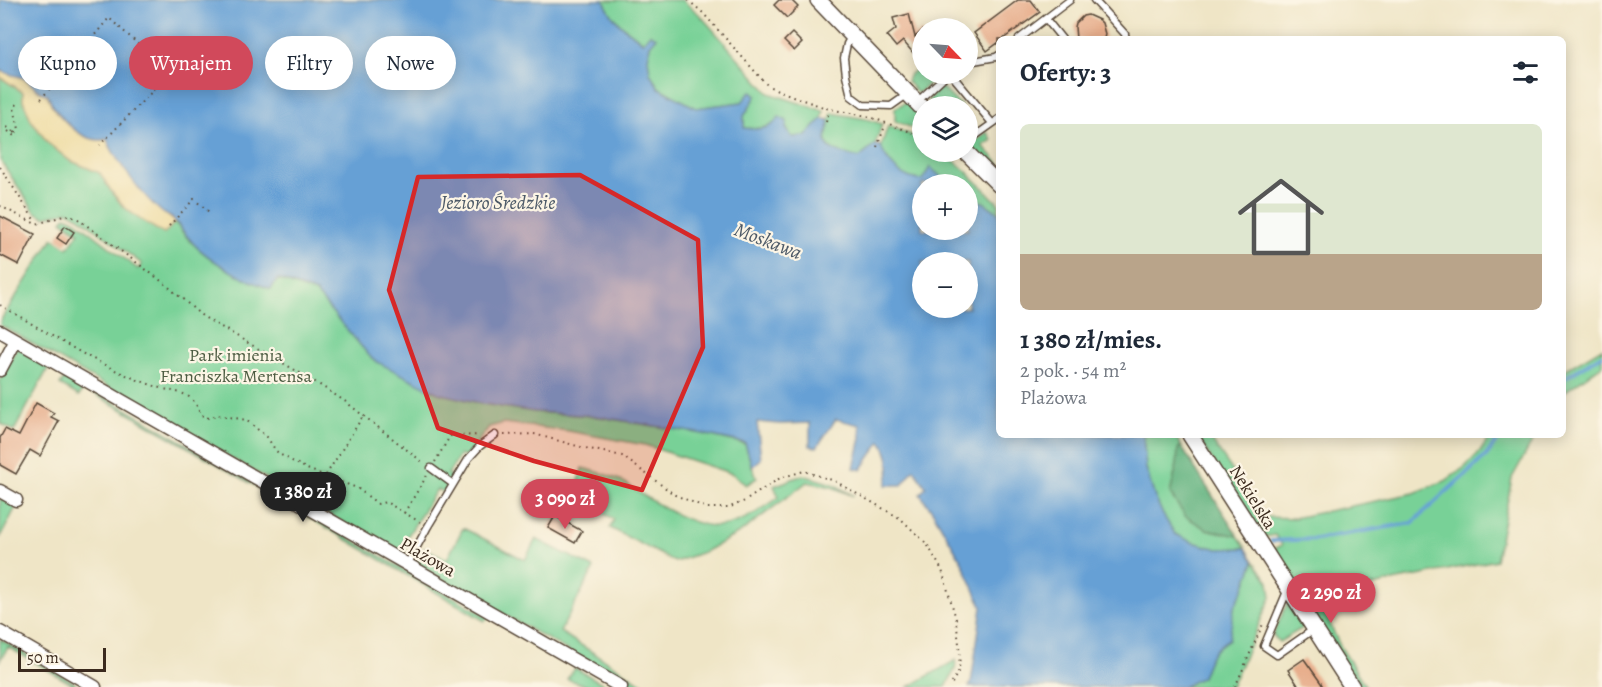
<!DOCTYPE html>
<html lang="pl">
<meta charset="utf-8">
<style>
body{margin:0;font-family:Alegreya,serif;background:#f2f2f3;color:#1f2937;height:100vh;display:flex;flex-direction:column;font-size:22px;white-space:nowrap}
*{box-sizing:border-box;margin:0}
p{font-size:20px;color:#747a83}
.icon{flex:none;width:33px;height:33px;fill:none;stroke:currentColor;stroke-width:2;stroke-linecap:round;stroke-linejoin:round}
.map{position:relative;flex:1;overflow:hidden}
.drawer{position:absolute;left:996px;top:36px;width:570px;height:402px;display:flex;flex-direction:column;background:#fff;border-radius:9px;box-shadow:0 3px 15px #0003}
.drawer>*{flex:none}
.top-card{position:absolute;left:18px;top:36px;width:570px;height:54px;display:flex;gap:12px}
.needle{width:39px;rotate:115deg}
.tools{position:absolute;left:912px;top:18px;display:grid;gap:12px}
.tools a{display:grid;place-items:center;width:66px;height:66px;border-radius:50%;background:#fff;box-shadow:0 3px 15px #0003;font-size:30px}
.scale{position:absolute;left:18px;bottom:15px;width:88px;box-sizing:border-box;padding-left:6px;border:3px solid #3b2a1e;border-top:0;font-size:16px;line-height:21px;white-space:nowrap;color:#3b2a1e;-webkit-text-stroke:4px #fcf5e5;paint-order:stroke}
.price{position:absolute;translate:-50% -51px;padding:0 14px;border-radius:21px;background:#d1495b;color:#fff;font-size:20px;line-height:39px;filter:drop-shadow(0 2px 3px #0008)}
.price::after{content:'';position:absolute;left:50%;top:36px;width:18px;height:14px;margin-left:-9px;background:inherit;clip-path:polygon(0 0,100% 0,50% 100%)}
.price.current{background:#222;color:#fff}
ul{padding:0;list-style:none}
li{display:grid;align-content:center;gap:12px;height:318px;padding:0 24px}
li span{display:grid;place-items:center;height:186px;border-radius:9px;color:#555}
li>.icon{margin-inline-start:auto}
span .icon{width:108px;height:108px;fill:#fffc;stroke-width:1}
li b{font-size:26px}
h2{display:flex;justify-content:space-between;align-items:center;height:72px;padding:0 24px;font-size:26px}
.chip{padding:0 21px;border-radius:27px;background:#fff;box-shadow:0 3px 15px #0003;font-size:21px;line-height:54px}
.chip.current{background:#d1495b;color:#fff}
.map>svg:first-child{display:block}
.green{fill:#78d197;stroke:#5a7e5a;stroke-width:1.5}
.forest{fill:#62b380;stroke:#4e6e4f;stroke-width:1.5}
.sand{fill:#eeda9e;stroke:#94825e;stroke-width:1.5}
.water{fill:#66a0d5;stroke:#50657a;stroke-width:1.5;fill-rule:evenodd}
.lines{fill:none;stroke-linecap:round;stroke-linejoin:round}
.stream{stroke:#66a0d5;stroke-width:4}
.building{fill:#e7ad8b}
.service-casing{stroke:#564637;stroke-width:9}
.minor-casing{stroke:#564637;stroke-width:15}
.tertiary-casing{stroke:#564637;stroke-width:18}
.path{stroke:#564637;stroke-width:2;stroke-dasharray:1.5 4.5;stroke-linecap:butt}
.service{stroke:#fff;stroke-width:6}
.minor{stroke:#fff;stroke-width:12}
.tertiary{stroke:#fff;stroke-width:15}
.marked{fill:#d62828;fill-opacity:0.2;stroke:#d62828;stroke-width:4.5;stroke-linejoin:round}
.labels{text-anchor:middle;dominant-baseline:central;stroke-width:4.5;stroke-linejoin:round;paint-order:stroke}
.park-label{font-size:18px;fill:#4d5c42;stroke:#fcf5e5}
.street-label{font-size:18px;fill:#3b2a1e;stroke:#fcf5e5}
.water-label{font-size:20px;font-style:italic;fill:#4c5967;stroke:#fcf5e5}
</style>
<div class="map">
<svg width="1602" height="687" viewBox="0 0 1602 687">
<rect width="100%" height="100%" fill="#fcf5e5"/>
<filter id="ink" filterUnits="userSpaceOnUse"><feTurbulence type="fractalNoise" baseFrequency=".0167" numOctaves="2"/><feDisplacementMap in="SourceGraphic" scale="12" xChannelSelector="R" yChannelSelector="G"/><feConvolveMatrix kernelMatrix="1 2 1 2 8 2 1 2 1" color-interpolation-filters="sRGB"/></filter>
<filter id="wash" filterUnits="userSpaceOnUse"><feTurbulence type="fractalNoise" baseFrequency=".008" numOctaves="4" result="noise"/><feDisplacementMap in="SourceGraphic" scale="24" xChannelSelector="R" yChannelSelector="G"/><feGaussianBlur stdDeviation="1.35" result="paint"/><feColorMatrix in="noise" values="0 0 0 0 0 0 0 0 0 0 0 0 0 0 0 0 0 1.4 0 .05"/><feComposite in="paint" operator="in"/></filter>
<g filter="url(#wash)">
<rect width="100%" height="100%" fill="#efe5c6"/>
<!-- green -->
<path class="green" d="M604,0h78l18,15 69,78 55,18 -2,8 -16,17 -14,1 -6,-9 -10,-6c-10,7 -20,7 -32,6v-12l12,-20 -14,6 -46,6 -37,-20 -9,-15 -2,-14 2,-14v-11l-6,8c-17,-12 -33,-22 -40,-42z
M921,66l1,2v6h6l6,5 -13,12 -4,2 -10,-12 3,-7z
M0,77l23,15v8l8,20 17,23 21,17 31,13 11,18 12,15 15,12 26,15 11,-11c22,33 59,54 96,67l6,-10 39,14 57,67 161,52 60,4 109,18 42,10 7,23 5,11 -11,7 -13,-11 -88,-29 -77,-14 -64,-8 -15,4 -23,30 -6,-2 -12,19 5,4 -9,14 -7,-3 -35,56 5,4 -3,4 -6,1 -398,-229 2,-7 51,-80 15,10 11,-16 -17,-11 4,-5 10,5 62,48 4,-5 -63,-47 -11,-6 -23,6 -10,-5 -35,-52z
M941,87l20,19h-31l-2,-2 2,-6z
M908,101l14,15v16l-27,-11v-13z
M832,113l34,6 16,5 -7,21 -16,13c-34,-9 -38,-9 -27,-45z
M888,126l34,13v13h22l23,20 32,32v9l-16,-11 -8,-1 -7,-5v-12c-6,0 -12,1 -17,0 -5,0 -16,-13 -21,-16l-7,13 -14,-3 -12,-7 -14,-18 -2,-7z
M987,132l5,8 -9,6 16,17v15l-25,-26 -3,-5 2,-4z
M17,347l33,18 -36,66 -14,-8v-43z
M1602,348v17l-39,28v-22z
M67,375l338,195 84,47 -4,4 -252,-148 -149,-85 -5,8 -19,-11z
M1143,435h32l6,11 -3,3 -1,16 -7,29 36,35 32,7 8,12 -28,1 -26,-7 -17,-7 -12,-20 -9,-20 -8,-27z
M1196,435h12l56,82 30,1 120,-25 31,-12 20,-14 15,-15 11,-17h44l-3,7 -20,36 -16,82 -103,21 -47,12 -19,11 -2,9 15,33 26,41h-8l-86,-137 10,-5 -7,-10 -12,2z
M582,468c14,3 27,7 40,13 7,4 13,9 19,13 21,13 46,29 71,32 22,2 50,-16 67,-29l-5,-11 29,-11 30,9 21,12 -22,-9 -25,-5 -66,50 -35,19 -31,11 -65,-34 4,-9 -39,-21z
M0,498l16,9 -16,31z
M463,528l62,32 11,-21 58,29 -34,64 88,55h-16l-217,-123 9,-16 23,11z
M1254,561l15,21 2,15 -40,90h-48l19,-10c7,-19 9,-27 26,-38l6,-31 11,-22z
M1289,599l17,27 -27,16 -6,-7z
M0,639l74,43 2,5h-3l-1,-3 -64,-37 -8,13z
M956,660l-1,9 -9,18h-38z
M575,668l34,19h-19l-23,-8z"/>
<!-- forest -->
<path class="forest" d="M1181,446l57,90 -32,-7 -21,-13 -15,-22 7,-29 1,-16z"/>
<!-- sand -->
<path class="sand" d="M0,69c6,5 13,6 21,8 7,2 12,10 18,14 3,1 6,2 8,4 2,3 3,6 4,9 11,16 34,42 56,35 10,28 46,64 68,83l-11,12 -26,-16 -15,-12 -12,-15 -11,-18 -31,-13 -21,-17 -17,-23 -8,-20v-8l-23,-15z"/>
<!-- water -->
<path class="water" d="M0,0h604c7,20 23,30 39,42l7,-8 7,3 -7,8 -2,14 2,14 9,15 37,20 46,-6 9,-11 5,5 -12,20v12c14,2 28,2 35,-11l8,4 -1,7 6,9 14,-1 16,-17 8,1c-1,6 -4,14 -4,20 1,13 23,15 33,18l16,-13 6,1c3,12 15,26 27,31 4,2 10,3 15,3l7,-13 19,17h-27v46h46v-34l7,5 8,1 16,11v222h144l3,33 8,27 9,20 12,19 17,8 26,7 28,-1 8,13 -9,25 -11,22 -5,31c-18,11 -20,19 -27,38l-19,10h-214l2,-4 11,-76 -21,-47 -28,-48 -13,-18 6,-7 -12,-18 -12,16h-16c5,-18 5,-28 -5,-44l-20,29 -7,-2 7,-30 -1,-13 -24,-6 -19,28 -7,-1v-23l-30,1 -23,-2 4,37 -9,8 -7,-24 -42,-9 -109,-18 -60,-4 -51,-8 -45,-11 -65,-33 -57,-67 -38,-14 -7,10c-27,-9 -51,-22 -73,-41 -9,-8 -16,-19 -24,-28 -3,-3 -7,-5 -11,-7 -18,-14 -48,-53 -56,-74 -22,6 -44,-18 -55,-35 -2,-3 -2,-6 -4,-9 -2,-2 -6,-2 -8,-4 -7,-4 -12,-12 -19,-14 -8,-2 -14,-3 -21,-7zM922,262h46v46h-46z"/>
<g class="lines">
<!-- stream -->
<path class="stream" d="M1563,379l39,-24
M1271,541l45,-2 96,-16 74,-67 15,-21"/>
</g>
<g id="blocks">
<!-- building -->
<path class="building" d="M779,0h12l7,7 -11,11 -13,-13z
M1018,0h13l9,12 -37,27h-4v3l-12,9 -13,-18z
M909,14l6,23 7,-6v18l-3,3 2,10 -18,-21 -7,6 -9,-11 9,-7 -3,-11z
M1088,15l11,5 3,3 3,11 -1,5h-28l-1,-12 1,-4 7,-7z
M792,33l10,10 -8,8 -10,-10z
M0,216l35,18 -16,31 -19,-10z
M65,226l9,6 -8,12 -9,-6z
M36,403l18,10 -3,4 8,4 -19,35 -10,-6 -14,24 -16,-9v-27l5,-9 14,7z
M555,516l27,15 -7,12 -27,-15z
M1304,659l17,24 2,4h-24l-11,-17z"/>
</g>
</g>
<g filter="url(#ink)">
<use href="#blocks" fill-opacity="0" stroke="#564637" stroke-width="1.5"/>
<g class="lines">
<defs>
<path id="service" d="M1094,0l31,34 1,5
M1046,19l16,20
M852,35l-5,9 -3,14 2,17 5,21 12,9 28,1 17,-12
M1019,39l51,-39
M968,62l28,-5 3,-2
M951,74l41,49
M917,102l30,-28
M968,141l31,-22
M431,468l22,16
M407,565l20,-37 42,-70 11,-12 15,-11
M1288,589l-24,57 13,9 37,-26"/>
<path id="minor" d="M0,331l621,356
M0,370l16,-30
M0,491l16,9
M0,632l95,55"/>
<path id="tertiary" d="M818,0l104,108
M966,152l33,33
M1190,435l162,252"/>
</defs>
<!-- service casing -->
<use href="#service" class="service-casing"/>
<!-- minor casing -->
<use href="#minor" class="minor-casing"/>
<!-- tertiary casing -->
<use href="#tertiary" class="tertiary-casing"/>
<!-- path -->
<path class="path" d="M688,0l15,13 65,73 32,13 29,10 38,7 55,20
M41,99l68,-81 61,55 -70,72
M918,119l1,15
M826,122l3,-10
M7,127l7,5
M8,131l6,5 2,-3 -2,-1
M16,133l3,-4 -5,-21 4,-5
M877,147l8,-21
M0,167l35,54
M0,206l36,18 31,-9 11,4 86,64 38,33 110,64 34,22 79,62
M169,226l25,-27 15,13
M0,305c52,30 103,65 161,83 19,6 32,3 39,26l7,4 11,-3 28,5 21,17 9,14 5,4 26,14 50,19 21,16 8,-2 34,20
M504,435l30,-1 47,13 41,9 53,39 32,13h21l17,-7 35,-23 24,-7 31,10 66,38 26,25 15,26 14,49 4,33 -1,18 -9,17
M435,462l15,-26 30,-1
M326,475l37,-59
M404,513l24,-39
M1235,687l28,-63"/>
<!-- service -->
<use href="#service" class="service"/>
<!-- minor -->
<use href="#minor" class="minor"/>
<!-- tertiary -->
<use href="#tertiary" class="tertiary"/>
</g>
</g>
<!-- marked area -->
<path class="marked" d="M580,175l118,65 5,107 -61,143 -108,-29 -96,-33 -49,-138 29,-113z"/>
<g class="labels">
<!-- park labels -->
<g class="park-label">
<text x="236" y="355">Park imienia<tspan x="236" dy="21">Franciszka Mertensa</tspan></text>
</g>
<!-- street labels -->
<g class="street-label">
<text transform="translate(1253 497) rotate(58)">Nekielska</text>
<text transform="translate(428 557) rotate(30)">Plażowa</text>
</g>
<!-- water labels -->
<g class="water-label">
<text x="498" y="202">Jezioro Średzkie</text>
<text transform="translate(768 241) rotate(21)">Moskawa</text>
</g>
</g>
</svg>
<div class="tools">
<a><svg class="needle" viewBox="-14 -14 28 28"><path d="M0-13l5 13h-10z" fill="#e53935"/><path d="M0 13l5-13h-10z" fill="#747a83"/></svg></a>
<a><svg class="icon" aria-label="layers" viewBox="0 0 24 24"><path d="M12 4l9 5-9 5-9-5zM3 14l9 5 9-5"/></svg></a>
<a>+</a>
<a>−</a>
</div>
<div class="scale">50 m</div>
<b class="price current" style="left:303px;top:523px">1 380 zł</b>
<b class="price" style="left:565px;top:530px">3 090 zł</b>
<b class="price" style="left:1331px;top:624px">2 290 zł</b>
<div class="top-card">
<a class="chip">Kupno</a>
<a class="chip current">Wynajem</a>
<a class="chip">Filtry</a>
<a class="chip">Nowe</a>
</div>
<section class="drawer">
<h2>Oferty: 3<svg class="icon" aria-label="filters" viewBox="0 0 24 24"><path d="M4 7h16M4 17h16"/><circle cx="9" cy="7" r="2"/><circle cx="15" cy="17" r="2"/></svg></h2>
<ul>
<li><span style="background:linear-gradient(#dfe7d0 70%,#b9a48a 0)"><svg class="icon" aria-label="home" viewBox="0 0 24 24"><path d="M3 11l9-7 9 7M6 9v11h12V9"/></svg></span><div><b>1 380 zł/mies.</b><p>2 pok. · 54 m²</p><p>Plażowa</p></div></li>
</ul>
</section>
</div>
